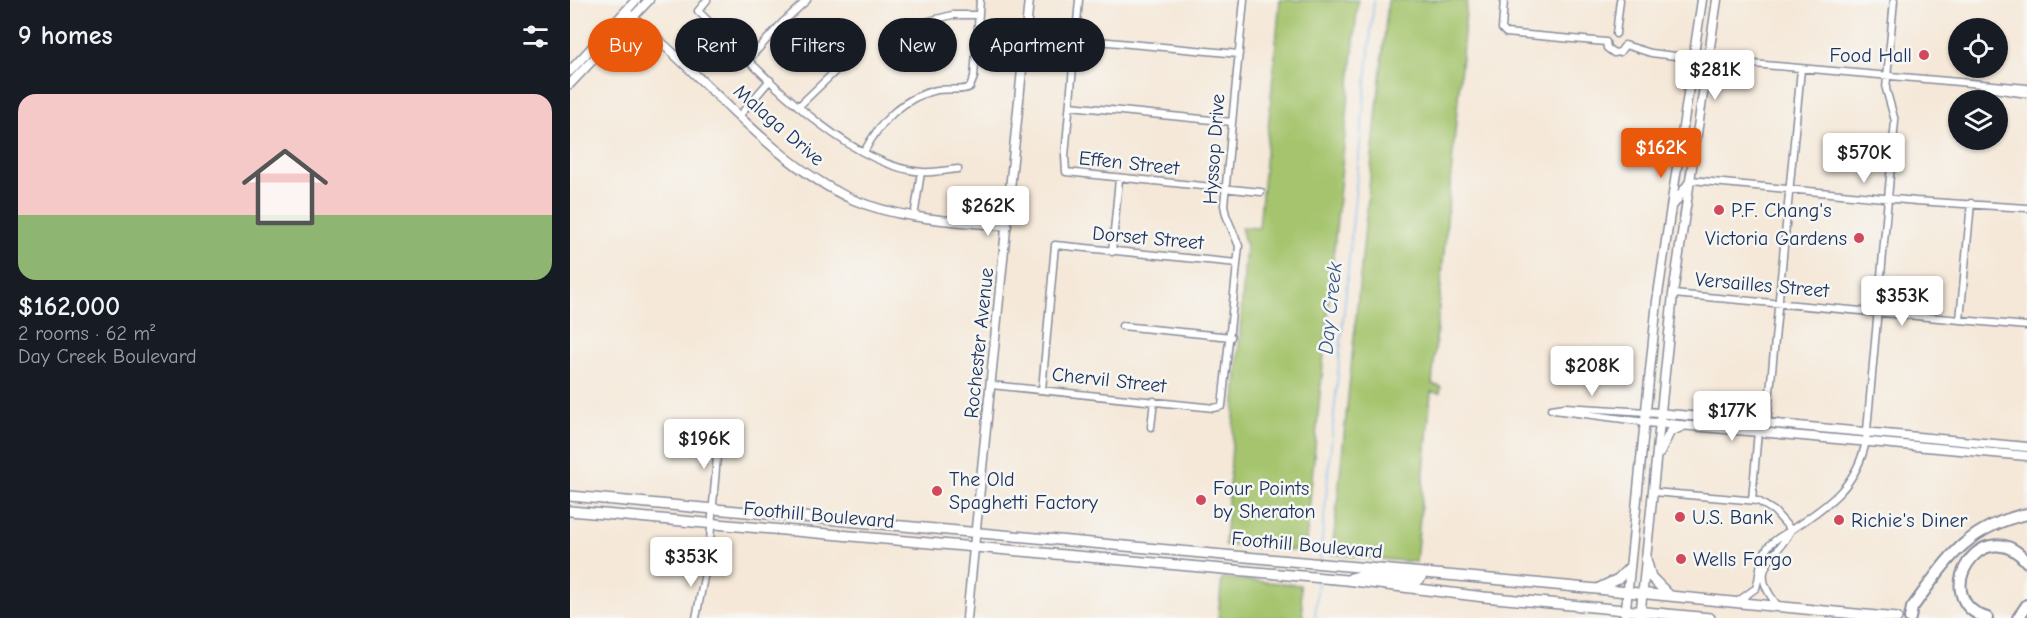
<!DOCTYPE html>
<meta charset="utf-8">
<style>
body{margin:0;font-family:"Comic Neue",sans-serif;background:#20242c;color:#f1f3f6;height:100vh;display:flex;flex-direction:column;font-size:22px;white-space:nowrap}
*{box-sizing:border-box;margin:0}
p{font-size:20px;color:#9ea1a6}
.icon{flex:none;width:33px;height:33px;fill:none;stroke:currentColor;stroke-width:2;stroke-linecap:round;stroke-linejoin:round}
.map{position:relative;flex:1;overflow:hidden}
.drawer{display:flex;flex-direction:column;background:#171b24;width:570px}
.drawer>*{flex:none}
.top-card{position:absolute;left:18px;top:18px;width:570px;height:54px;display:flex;gap:12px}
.tools{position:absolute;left:1378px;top:18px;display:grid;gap:12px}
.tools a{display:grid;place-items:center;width:60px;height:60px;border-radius:50%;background:#171b24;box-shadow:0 2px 4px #0004;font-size:30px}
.price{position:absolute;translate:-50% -51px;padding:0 14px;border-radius:6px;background:#fff;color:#222;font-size:20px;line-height:39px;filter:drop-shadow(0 2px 3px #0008)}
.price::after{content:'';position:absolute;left:50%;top:36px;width:18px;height:14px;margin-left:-9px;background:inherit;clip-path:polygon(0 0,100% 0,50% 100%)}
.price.selected{background:#ea580c;color:#fff}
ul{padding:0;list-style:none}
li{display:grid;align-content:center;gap:12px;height:318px;padding:0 18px}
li+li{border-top:2px solid #363941}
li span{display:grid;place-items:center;height:186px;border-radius:18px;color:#555}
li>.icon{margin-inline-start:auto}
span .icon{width:108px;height:108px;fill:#fffc;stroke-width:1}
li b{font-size:26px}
h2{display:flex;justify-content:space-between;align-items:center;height:72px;padding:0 18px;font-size:26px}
.chip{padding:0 21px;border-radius:27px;background:#171b24;box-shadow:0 2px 4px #0004;font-size:21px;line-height:54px}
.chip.selected{background:#ea580c;color:#fff}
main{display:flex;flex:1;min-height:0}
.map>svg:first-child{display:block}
.green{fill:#a5c46d;stroke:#607a66;stroke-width:1.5}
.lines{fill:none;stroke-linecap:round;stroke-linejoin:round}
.stream{stroke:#77b6ea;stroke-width:1.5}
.street-casing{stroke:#888c9b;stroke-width:9}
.secondary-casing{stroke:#888c9b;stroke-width:11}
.primary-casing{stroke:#888c9b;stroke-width:12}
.highway-casing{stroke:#888c9b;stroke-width:14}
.street{stroke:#fff;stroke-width:6}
.secondary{stroke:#fff;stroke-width:8}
.primary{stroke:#fff;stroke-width:9}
.highway{stroke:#fff;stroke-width:10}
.poi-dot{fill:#d1495b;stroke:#f6f6f2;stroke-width:2}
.labels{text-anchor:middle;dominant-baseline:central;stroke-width:5;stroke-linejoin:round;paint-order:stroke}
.poi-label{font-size:20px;fill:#1b2f5e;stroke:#f6f6f2;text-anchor:start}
.street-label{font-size:20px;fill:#1b2f5e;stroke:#f6f6f2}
.water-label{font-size:21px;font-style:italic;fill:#375888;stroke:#f6f6f2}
</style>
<main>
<section class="drawer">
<h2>9 homes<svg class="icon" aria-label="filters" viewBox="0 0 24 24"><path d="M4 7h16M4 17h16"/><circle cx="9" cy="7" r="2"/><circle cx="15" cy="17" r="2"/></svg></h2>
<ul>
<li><span style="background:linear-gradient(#f6c9c9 65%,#8fb573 0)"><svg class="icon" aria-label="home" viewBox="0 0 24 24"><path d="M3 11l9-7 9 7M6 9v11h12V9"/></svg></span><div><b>$162,000</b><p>2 rooms · 62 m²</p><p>Day Creek Boulevard</p></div></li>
</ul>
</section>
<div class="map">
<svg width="1457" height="618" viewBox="0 0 1457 618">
<rect width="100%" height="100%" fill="#f6f6f2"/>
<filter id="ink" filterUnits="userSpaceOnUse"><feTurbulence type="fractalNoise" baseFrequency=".0167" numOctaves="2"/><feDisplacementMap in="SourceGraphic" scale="12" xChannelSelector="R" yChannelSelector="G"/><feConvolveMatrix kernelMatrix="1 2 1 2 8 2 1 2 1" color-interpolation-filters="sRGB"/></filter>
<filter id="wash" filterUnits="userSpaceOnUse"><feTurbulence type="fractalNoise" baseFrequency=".008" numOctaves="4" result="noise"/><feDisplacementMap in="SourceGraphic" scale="24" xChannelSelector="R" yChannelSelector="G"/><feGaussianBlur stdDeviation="1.35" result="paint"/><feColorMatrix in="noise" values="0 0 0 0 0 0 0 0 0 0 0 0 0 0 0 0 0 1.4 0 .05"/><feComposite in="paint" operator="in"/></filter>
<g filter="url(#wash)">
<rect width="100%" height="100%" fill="#f5e8d8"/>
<!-- green -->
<path class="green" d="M710,0h78l-53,551 -80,-6 21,-299 -5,-19 18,1z
M818,0h79l-35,384 9,3 -1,6 -9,-1 -15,170 -84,-7z
M652,578l78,7 3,33h-85z"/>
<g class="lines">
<!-- stream -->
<path class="stream" d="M750,560l54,-560
M745,618l3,-38"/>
</g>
</g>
<g filter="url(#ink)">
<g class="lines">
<defs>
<path id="street" d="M137,0l-9,11c55,52 144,154 224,161 11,1 24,-2 36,-3
M509,0l-14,156 1,16 195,20
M934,0l-2,29 4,4 100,9
M328,29l54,-14h27
M1046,34l4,-34
M506,39l163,15
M1036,42l1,6 7,5 6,-1 5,-7
M1055,45l26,8 57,7 319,28
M179,59l33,-36 25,-23
M1418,88l39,6
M229,106l52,-50
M500,106l162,16
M170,115l30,-35
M294,152c15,-29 39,-55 73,-62 11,-2 24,2 33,-3l4,-10 6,-77
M1121,180l225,21 111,7
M344,217l7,-45
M542,252l7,-73
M1103,294l354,32
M1390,320l11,-117
M552,326l109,11
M421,385l223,23 8,-2 17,-160 -13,-31 -2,-10 20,-205
M472,390l13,-145 182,18
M981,409l14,-2 82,5
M984,410l92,12
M1197,423l34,-354
M581,427l3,-26
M1083,492l105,9 16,10 17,19
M1182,500l6,-69
M1167,602l19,-14c5,-14 2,-28 12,-41 7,-9 16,-12 26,-19 36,-24 63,-43 72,-87l29,-320 -9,-32 8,-89
M1208,606c-32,-39 -3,-45 13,-76
M126,618l13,-66 10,-120"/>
<path id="secondary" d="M56,12c73,57 144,151 228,188 48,20 102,21 153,26
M0,71l66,-71
M0,84l79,-84
M1104,204l17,-24
M1077,412l380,35
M1076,422l381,34
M1090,453l10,-21 13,-6
M397,618l62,-618
M1055,618l32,-317 45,-301
M1070,618l33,-324 44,-294"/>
<path id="primary" d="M0,496l954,86 373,36
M0,511l776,69 138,17 226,21
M1076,559l5,18 19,19
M781,578l12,-3 56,5 5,-7
M1027,589l21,-10 11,-11"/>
<path id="highway" d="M1340,618l2,-10c34,-47 54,-81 115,-94
M1417,618c-61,-20 -3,-109 40,-56
M1448,618l9,-13"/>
</defs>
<!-- street casing -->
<use href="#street" class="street-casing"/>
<!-- secondary casing -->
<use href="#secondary" class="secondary-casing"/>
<!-- primary casing -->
<use href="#primary" class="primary-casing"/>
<!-- highway casing -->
<use href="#highway" class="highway-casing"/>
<!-- street -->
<use href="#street" class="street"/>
<!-- secondary -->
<use href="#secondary" class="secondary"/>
<!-- primary -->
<use href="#primary" class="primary"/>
<!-- highway -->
<use href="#highway" class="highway"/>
</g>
</g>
<!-- markers -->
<g class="poi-dot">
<circle cx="1354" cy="55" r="6"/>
<circle cx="1149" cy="210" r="6"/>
<circle cx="1289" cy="238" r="6"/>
<circle cx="367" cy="491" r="6"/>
<circle cx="631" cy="500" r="6"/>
<circle cx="1110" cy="517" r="6"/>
<circle cx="1269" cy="520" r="6"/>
<circle cx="1111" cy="559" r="6"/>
</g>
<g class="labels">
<!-- poi labels -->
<g class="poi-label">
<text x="1342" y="55" text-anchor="end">Food Hall</text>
<text x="1161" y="210">P.F. Chang's</text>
<text x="1277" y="238" text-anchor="end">Victoria Gardens</text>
<text x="379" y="479">The Old<tspan x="379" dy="23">Spaghetti Factory</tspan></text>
<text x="643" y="488">Four Points<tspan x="643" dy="23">by Sheraton</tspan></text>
<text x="1122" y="517">U.S. Bank</text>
<text x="1281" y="520">Richie's Diner</text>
<text x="1123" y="559">Wells Fargo</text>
</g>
<!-- street labels -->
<g class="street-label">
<text transform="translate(209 125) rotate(41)">Malaga Drive</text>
<text transform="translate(644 149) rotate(-86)">Hyssop Drive</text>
<text transform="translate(559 163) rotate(6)">Effen Street</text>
<text transform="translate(578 238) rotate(5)">Dorset Street</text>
<text transform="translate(1192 285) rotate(5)">Versailles Street</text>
<text transform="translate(409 343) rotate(-84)">Rochester Avenue</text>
<text transform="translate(539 380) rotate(6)">Chervil Street</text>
<text transform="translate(249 515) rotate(5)">Foothill Boulevard</text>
<text transform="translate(737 545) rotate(5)">Foothill Boulevard</text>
</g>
<!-- water labels -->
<g class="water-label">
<text transform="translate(760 308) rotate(-84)">Day Creek</text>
</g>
</g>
</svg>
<div class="tools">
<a><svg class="icon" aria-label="locate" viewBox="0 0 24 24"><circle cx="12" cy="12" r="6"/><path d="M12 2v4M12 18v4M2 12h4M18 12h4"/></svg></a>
<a><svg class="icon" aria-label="layers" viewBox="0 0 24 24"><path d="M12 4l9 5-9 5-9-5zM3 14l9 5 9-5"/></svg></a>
</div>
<b class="price" style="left:1145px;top:101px">$281K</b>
<b class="price selected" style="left:1091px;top:179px">$162K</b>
<b class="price" style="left:1294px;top:184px">$570K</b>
<b class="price" style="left:418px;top:237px">$262K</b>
<b class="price" style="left:1332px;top:327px">$353K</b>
<b class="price" style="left:1022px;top:397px">$208K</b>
<b class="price" style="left:1162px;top:442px">$177K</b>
<b class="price" style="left:134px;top:470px">$196K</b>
<b class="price" style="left:121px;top:588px">$353K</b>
<div class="top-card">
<a class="chip selected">Buy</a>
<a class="chip">Rent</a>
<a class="chip">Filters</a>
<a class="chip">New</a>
<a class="chip">Apartment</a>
</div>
</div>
</main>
